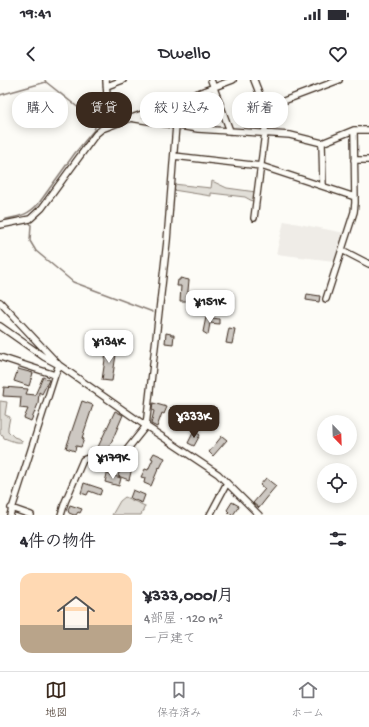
<!DOCTYPE html>
<html lang="ja">
<meta charset="utf-8">
<style>
body{margin:0;font-family:"Gochi Hand","Klee One",sans-serif;background:#f7f7f7;color:#2b2b33;height:100vh;display:flex;flex-direction:column;font-size:15px;white-space:nowrap}
*{box-sizing:border-box;margin:0}
p{font-size:13px;color:#7c7c81}
.icon{flex:none;width:22px;height:22px;fill:none;stroke:currentColor;stroke-width:2;stroke-linecap:round;stroke-linejoin:round}
.map{position:relative;height:435px;overflow:hidden}
.details{display:flex;flex-direction:column;background:#fff;flex:1}
.details>*{flex:none}
.hud{position:absolute;left:12px;top:12px;width:345px;height:36px;display:flex;gap:8px}
.needle{width:26px;rotate:157deg}
.tools{position:absolute;left:317px;top:335px;display:grid;gap:8px}
.tools a{display:grid;place-items:center;width:40px;height:40px;border-radius:50%;background:#fff;box-shadow:0 2px 10px #0003;font-size:20px}
.price{position:absolute;translate:-50% -34px;padding:0 9px;border-radius:8px;background:#fff;color:#222;font-size:13px;line-height:26px;filter:drop-shadow(0 1px 2px #0008)}
.price::after{content:'';position:absolute;left:50%;top:24px;width:12px;height:9px;margin-left:-6px;background:inherit;clip-path:polygon(0 0,100% 0,50% 100%)}
.price.current{background:#3b2a1e;color:#fff}
ul{padding:0;list-style:none}
li{display:flex;align-items:center;gap:12px;height:100px;padding:0 20px}
li+li{border-top:1px solid #e1e1e2}
li span{display:grid;place-items:center;flex:none;width:112px;height:80px;border-radius:12px;color:#555}
li>.icon{margin-inline-start:auto}
span .icon{width:48px;height:48px;fill:#fffc;stroke-width:1}
li b{font-size:17px}
h2{display:flex;justify-content:space-between;align-items:center;height:48px;padding:0 20px;font-size:17px}
.tag{padding:0 14px;border-radius:16px;background:#fff;box-shadow:0 2px 10px #0003;font-size:14px;line-height:36px}
.tag.current{background:#3b2a1e;color:#fff}
.status{display:flex;justify-content:space-between;align-items:center;height:28px;padding:0 20px;background:#fff;direction:ltr}
.status svg{height:11px;fill:currentColor}
header{display:flex;justify-content:space-between;align-items:center;height:52px;padding:0 20px;background:#fff;font-size:18px;font-weight:600}
.tabs{display:flex;justify-content:space-around;align-items:center;height:56px;border-top:1px solid #e1e1e2;background:#fff;font-size:11px;color:#7c7c81}
.tabs a{display:grid;justify-items:center;gap:2px}
.tabs .current{color:#3b2a1e}
.map>svg:first-child{display:block}
.built{fill:#efece7}
.green{fill:#e1ded7;stroke:#8e847a}
.lines{fill:none;stroke-linecap:round;stroke-linejoin:round}
.stream{stroke:#887d74;stroke-width:1.5}
.building{fill:#cdc8c2;stroke:#3b2a1e}
.minor-casing{stroke:#3b2a1e;stroke-width:8}
.minor{stroke:#fdfcf7;stroke-width:5.5}
</style>
<div class="status"><b>19:41</b><svg viewBox="0 0 49 12"><path d="M0 12V9h3v3zM5 12V6h3v6zM10 12V3h3v9zM15 12V0h3v12zM26 1h20v11H26zM47 4h2v5h-2z"/></svg></div>
<header><svg class="icon" aria-label="back" viewBox="0 0 24 24"><path d="M15 5l-7 7 7 7"/></svg>Dwello<svg class="icon" aria-label="heart" viewBox="0 0 24 24"><path d="M12 20l-8-8c-3-5 5-10 8-4 3-6 11-1 8 4z"/></svg></header>
<div class="map">
<svg width="369" height="435" viewBox="0 0 369 435">
<rect width="100%" height="100%" fill="#fdfcf7"/>
<filter id="ink" filterUnits="userSpaceOnUse"><feTurbulence type="fractalNoise" baseFrequency=".025" numOctaves="2"/><feDisplacementMap in="SourceGraphic" scale="8" xChannelSelector="R" yChannelSelector="G"/><feConvolveMatrix kernelMatrix="1 2 1 2 8 2 1 2 1" color-interpolation-filters="sRGB"/></filter>
<g filter="url(#ink)">
<!-- built -->
<path class="built" d="M284,141l61,12 -8,27 -3,1 -58,-7z"/>
<!-- green -->
<path class="green" d="M212,101l15,7 29,4 -2,10 -9,-5 -34,-4v3l-38,-6v-6l38,4z
M0,321l7,1 -2,13 5,2 -2,10v4l6,6 6,2 2,2v1c-7,1 -12,-2 -18,-4l-1,-3 -3,-1z
M125,417l20,9 -4,9h-29l8,-14z"/>
<g class="lines">
<!-- stream -->
<path class="stream" d="M45,0l1,2 49,39 3,-2
M103,0l1,16
M0,15l46,-13
M6,139c15,-3 22,-4 33,-16l36,-50 19,-23 3,-9
M30,143l1,2 -1,16 6,10 37,31 80,30"/>
</g>
<!-- building -->
<path class="building" d="M180,198l9,2 -2,21h-7l1,-15h-4l1,-6h2z
M307,214l13,2 -1,6 -13,-2z
M206,237l13,2v5l-9,-1 -2,12 -5,-3z
M229,248l6,1 -3,15 -6,-1z
M166,253l5,1v1h3l-1,9 -8,-1z
M107,266l10,2 -5,33h-2l-8,-1z
M18,289l15,4 -4,13 -15,-5z
M43,297l6,3 -7,14 -3,-2 -1,12 -7,17 -7,-3 4,-9 -8,-1 1,-11 -18,-1 1,-9 24,2 -2,5 9,1z
M82,321l11,4 -11,33 2,1 -3,8 -5,-1 -1,5 -9,-3z
M153,323l14,4 -3,7 -2,-1 -5,14 -6,-3 3,-13 -2,-1z
M115,331l8,4 -15,35h-7l-9,2 -1,-4 7,-1z
M194,351l6,4 -6,11 -6,-3z
M222,356l5,4 -14,16 -4,-4z
M154,373l11,5 -5,10 -1,-1 -8,19 -7,-3 1,-5 -4,-1 4,-8 3,1 5,-11 -2,-1z
M122,384l10,4 -3,12 -11,-4z
M107,394l14,4 -2,8 -14,-4z
M266,398l10,8 -11,13h1l-7,9 -6,-5 12,-14 -5,-4z
M84,403l18,6 -2,6 -11,-4 -2,4 -6,-2z
M133,410l12,5 -3,8 -12,-5z
M232,422l7,4 -6,9 -5,-2 1,-1 -2,-2z
M70,425l12,4 -2,4 -2,-1 -2,3h-2l-5,-2 -1,-3z"/>
<g class="lines">
<defs>
<path id="minor" d="M106,0l3,46
M211,0l19,51
M107,6l16,-6
M265,28l74,-28
M130,38l68,11 92,6 32,8 32,-13h15
M322,63l1,43
M174,76l87,10 94,31
M354,80h15
M254,138l11,-85v-25l-11,-28
M0,145l30,-6 12,-11 54,-74 6,-5 131,-49
M342,170l27,14
M326,219l28,-87 1,-9 -1,-73
M0,222l59,63 87,61 72,48 41,41
M0,246l44,31 15,8 -4,10 -45,140
M0,277l55,18
M11,428l20,7
M61,435l4,-13 18,-42c16,-7 22,-7 38,-3l25,-31 21,-185 9,-116
M210,435l17,-32"/>
</defs>
<!-- minor casing -->
<use href="#minor" class="minor-casing"/>
<!-- minor -->
<use href="#minor" class="minor"/>
</g>
</g>
</svg>
<div class="tools">
<a><svg class="needle" viewBox="-14 -14 28 28"><path d="M0-13l5 13h-10z" fill="#e53935"/><path d="M0 13l5-13h-10z" fill="#7c7c81"/></svg></a>
<a><svg class="icon" aria-label="locate" viewBox="0 0 24 24"><circle cx="12" cy="12" r="6"/><path d="M12 2v4M12 18v4M2 12h4M18 12h4"/></svg></a>
</div>
<b class="price" style="left:210px;top:244px">¥151K</b>
<b class="price" style="left:109px;top:284px">¥134K</b>
<b class="price current" style="left:194px;top:359px">¥333K</b>
<b class="price" style="left:113px;top:400px">¥179K</b>
<div class="hud">
<a class="tag">購入</a>
<a class="tag current">賃貸</a>
<a class="tag">絞り込み</a>
<a class="tag">新着</a>
</div>
</div>
<section class="details">
<h2>4件の物件<svg class="icon" aria-label="filters" viewBox="0 0 24 24"><path d="M4 7h16M4 17h16"/><circle cx="9" cy="7" r="2"/><circle cx="15" cy="17" r="2"/></svg></h2>
<ul>
<li><span style="background:linear-gradient(#ffd9b3 65%,#b9a48a 0)"><svg class="icon" aria-label="home" viewBox="0 0 24 24"><path d="M3 11l9-7 9 7M6 9v11h12V9"/></svg></span><div><b>¥333,000/月</b><p>4部屋 · 120 m²</p><p>一戸建て</p></div></li>
</ul>
</section>
<nav class="tabs">
<a class="current"><svg class="icon" aria-label="map" viewBox="0 0 24 24"><path d="M3 6l6-2 6 2 6-2v14l-6 2-6-2-6 2zM9 4v14M15 6v14"/></svg>地図</a>
<a><svg class="icon" aria-label="saved" viewBox="0 0 24 24"><path d="M7 4h10v16l-5-4-5 4z"/></svg>保存済み</a>
<a><svg class="icon" aria-label="home" viewBox="0 0 24 24"><path d="M3 11l9-7 9 7M6 9v11h12V9"/></svg>ホーム</a>
</nav>
